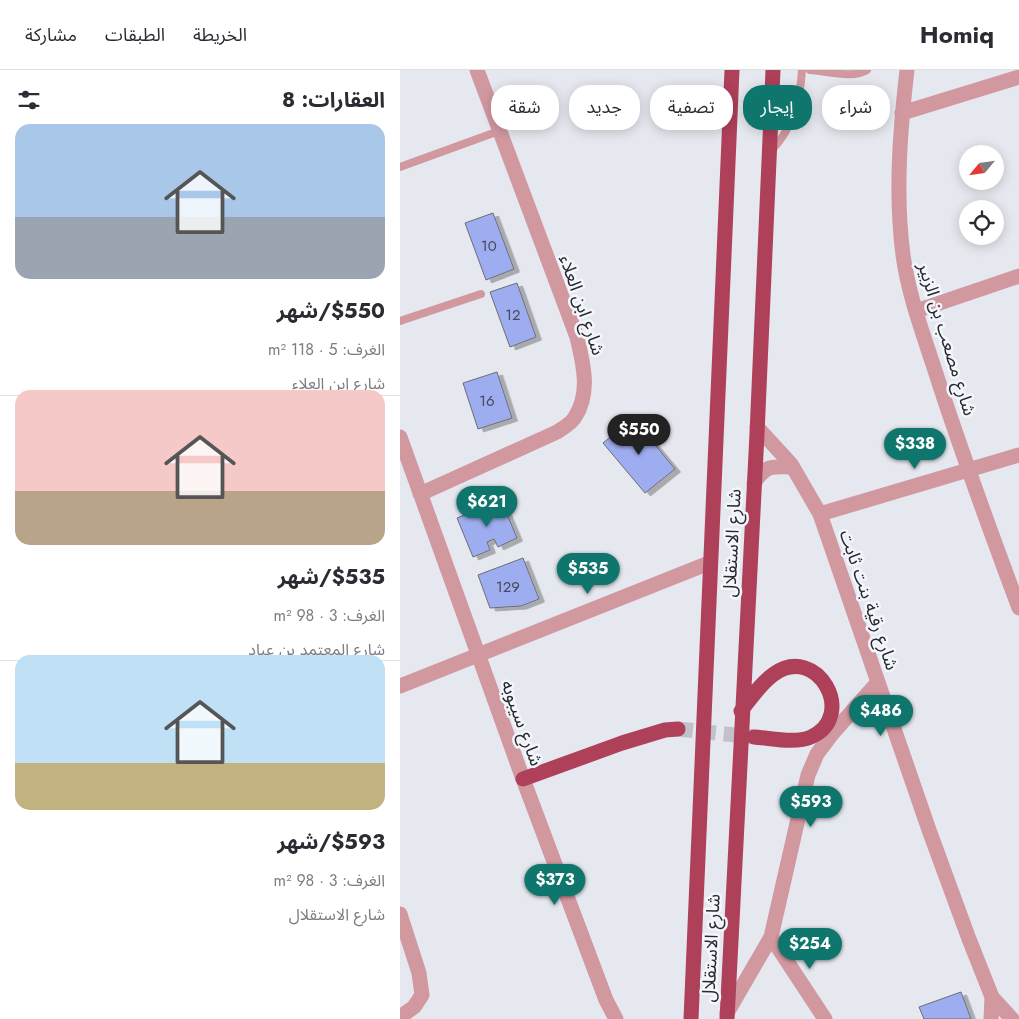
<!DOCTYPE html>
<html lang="ar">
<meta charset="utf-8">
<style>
body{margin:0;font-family:Jost,"Noto Sans Arabic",sans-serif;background:#f2f2f3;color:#2b2b33;direction:rtl;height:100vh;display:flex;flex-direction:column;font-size:19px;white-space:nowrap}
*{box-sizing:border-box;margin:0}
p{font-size:16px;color:#7c7c81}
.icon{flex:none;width:28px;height:28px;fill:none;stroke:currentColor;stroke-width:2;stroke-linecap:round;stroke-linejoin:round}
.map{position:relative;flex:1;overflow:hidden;direction:ltr}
.side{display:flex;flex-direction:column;background:#fff;width:400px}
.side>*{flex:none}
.hud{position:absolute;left:15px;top:15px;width:475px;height:45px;direction:rtl;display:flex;gap:10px}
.needle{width:32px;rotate:241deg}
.controls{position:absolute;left:559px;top:75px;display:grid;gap:10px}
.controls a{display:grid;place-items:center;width:45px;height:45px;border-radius:50%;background:#fff;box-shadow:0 2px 12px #0003;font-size:25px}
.price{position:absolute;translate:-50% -42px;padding:0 11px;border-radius:18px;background:#0f766e;color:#fff;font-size:16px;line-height:32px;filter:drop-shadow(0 1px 2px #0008)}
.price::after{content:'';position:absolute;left:50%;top:30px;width:15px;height:11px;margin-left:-8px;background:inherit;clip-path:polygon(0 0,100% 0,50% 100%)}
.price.on{background:#222;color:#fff}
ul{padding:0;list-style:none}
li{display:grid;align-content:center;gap:10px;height:265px;padding:0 15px}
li+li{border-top:1px solid #e1e1e2}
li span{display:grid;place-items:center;height:155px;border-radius:15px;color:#555}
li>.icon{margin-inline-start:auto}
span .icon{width:90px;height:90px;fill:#fffc;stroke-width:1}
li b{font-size:21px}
h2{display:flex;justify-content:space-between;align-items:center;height:60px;padding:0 15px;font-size:21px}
.tag{padding:0 18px;border-radius:20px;background:#fff;box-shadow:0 2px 12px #0003;font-size:18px;line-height:45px}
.tag.on{background:#0f766e;color:#fff}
header{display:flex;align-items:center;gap:30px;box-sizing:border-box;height:70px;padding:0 25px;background:#fff;border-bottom:1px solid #e1e1e2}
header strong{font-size:24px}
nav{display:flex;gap:28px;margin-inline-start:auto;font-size:18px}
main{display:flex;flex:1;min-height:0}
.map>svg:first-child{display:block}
.building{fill:#9eadef;stroke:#6b6d73;filter:url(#shadow)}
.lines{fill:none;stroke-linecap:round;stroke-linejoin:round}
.trunk-tunnel{stroke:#c0c2c8;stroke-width:15;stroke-dasharray:15 8;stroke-linecap:butt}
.service{stroke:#d198a0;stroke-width:8}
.minor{stroke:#d198a0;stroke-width:15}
.trunk{stroke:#ae405a;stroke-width:15}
.labels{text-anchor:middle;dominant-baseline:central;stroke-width:5;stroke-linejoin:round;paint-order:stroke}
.number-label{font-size:15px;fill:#464a5c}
.street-label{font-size:18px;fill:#28292b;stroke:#f4f6fd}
</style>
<header>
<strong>Homiq</strong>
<nav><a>الخريطة</a><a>الطبقات</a><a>مشاركة</a></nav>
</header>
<main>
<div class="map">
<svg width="619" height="949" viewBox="0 0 619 949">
<defs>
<filter id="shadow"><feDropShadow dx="5.5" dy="3" stdDeviation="0" flood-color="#0004"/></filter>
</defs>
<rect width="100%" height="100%" fill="#e6e8ef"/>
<!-- building -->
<path class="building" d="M93,143l21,56 -28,11 -21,-57z
M117,213l19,54 -26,10 -20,-55z
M97,302l15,46 -34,11 -15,-46z
M233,348l42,51 -30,24 -42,-50z
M101,430l16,38 -19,9 -4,-8 -7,3 3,8 -17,7 -16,-39z
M123,488l16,41 -18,7 -31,2 -12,-33z
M561,922l10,27h-47l-5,-12z"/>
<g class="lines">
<!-- trunk-tunnel -->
<path class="trunk-tunnel" d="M278,659l76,8"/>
<!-- service -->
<path class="service" d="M410,0c16,1 44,9 57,0
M371,81c22,-23 29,-50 31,-81
M0,97l99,-36
M0,251l81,-27"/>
<!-- minor -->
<path class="minor" d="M507,0c-7,61 -12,124 -4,185 6,44 23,86 36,128 25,76 52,150 80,225
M502,43l117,-36
M516,241l103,-35
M357,357l34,37 29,50 109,316 40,109 23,58 20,22
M0,367l123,342 83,221 10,19
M354,413c12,-18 18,-17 39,-16
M20,424l137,-62c6,-4 15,-9 18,-15 16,-25 8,-54 2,-80l-100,-267
M420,444l199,-59
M0,616l309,-123
M0,844l19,59 3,22 -8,12 -14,10
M371,867l54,82
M327,943l44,-76 37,-162 9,-21 15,-20 46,-52
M591,949l1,-22"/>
<!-- trunk -->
<path class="trunk" d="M341,641c10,-13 20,-28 33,-37 43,-31 84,42 37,63 -16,7 -40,1 -57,0
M123,709l99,-36 43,-13 13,-1
M291,949l41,-949
M327,949l30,-585 16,-364"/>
</g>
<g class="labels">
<!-- number labels -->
<g class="number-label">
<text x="89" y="176">10</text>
<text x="113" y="245">12</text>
<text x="87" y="331">16</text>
<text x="108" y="517">129</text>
</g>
<!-- street labels -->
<g class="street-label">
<text transform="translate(182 235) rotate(71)">شارع ابن العلاء</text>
<text transform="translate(547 269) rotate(73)">شارع مصعب بن الزبير</text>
<text transform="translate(332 473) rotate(-87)">شارع الاستقلال</text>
<text transform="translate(469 530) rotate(71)">شارع رقية بنت ثابت</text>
<text transform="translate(122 653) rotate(70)">شارع سيبوبه</text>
<text transform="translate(311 878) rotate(-87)">شارع الاستقلال</text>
</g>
</g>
</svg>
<div class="controls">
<a><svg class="needle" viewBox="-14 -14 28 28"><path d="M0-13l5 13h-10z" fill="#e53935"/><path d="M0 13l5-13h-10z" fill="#7c7c81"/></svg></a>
<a><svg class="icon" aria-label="locate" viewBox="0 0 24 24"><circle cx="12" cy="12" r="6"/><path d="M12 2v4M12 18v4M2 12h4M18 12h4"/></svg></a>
</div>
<b class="price on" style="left:239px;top:386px">$550</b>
<b class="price" style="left:515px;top:400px">$338</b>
<b class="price" style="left:87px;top:458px">$621</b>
<b class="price" style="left:188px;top:525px">$535</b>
<b class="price" style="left:481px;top:667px">$486</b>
<b class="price" style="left:411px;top:758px">$593</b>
<b class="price" style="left:155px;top:836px">$373</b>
<b class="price" style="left:410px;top:900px">$254</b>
<div class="hud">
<a class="tag">شراء</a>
<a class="tag on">إيجار</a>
<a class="tag">تصفية</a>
<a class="tag">جديد</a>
<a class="tag">شقة</a>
</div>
</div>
<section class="side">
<h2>العقارات: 8<svg class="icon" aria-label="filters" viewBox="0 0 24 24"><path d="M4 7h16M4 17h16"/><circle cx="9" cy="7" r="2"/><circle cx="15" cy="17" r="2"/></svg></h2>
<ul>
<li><span style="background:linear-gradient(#a9c7e8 60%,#9aa5b1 0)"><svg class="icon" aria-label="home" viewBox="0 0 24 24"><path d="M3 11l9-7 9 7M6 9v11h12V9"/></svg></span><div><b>$550/شهر</b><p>الغرف: 5 · 118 m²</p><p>شارع ابن العلاء</p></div></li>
<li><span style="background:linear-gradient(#f6c9c9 65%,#b9a48a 0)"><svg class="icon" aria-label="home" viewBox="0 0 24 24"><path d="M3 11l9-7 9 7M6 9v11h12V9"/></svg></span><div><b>$535/شهر</b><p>الغرف: 3 · 98 m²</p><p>شارع المعتمد بن عباد</p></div></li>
<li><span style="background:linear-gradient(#bfe0f5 70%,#c2b280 0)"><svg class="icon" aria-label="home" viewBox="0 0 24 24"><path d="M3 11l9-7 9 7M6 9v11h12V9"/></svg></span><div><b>$593/شهر</b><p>الغرف: 3 · 98 m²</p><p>شارع الاستقلال</p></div></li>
</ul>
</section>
</main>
